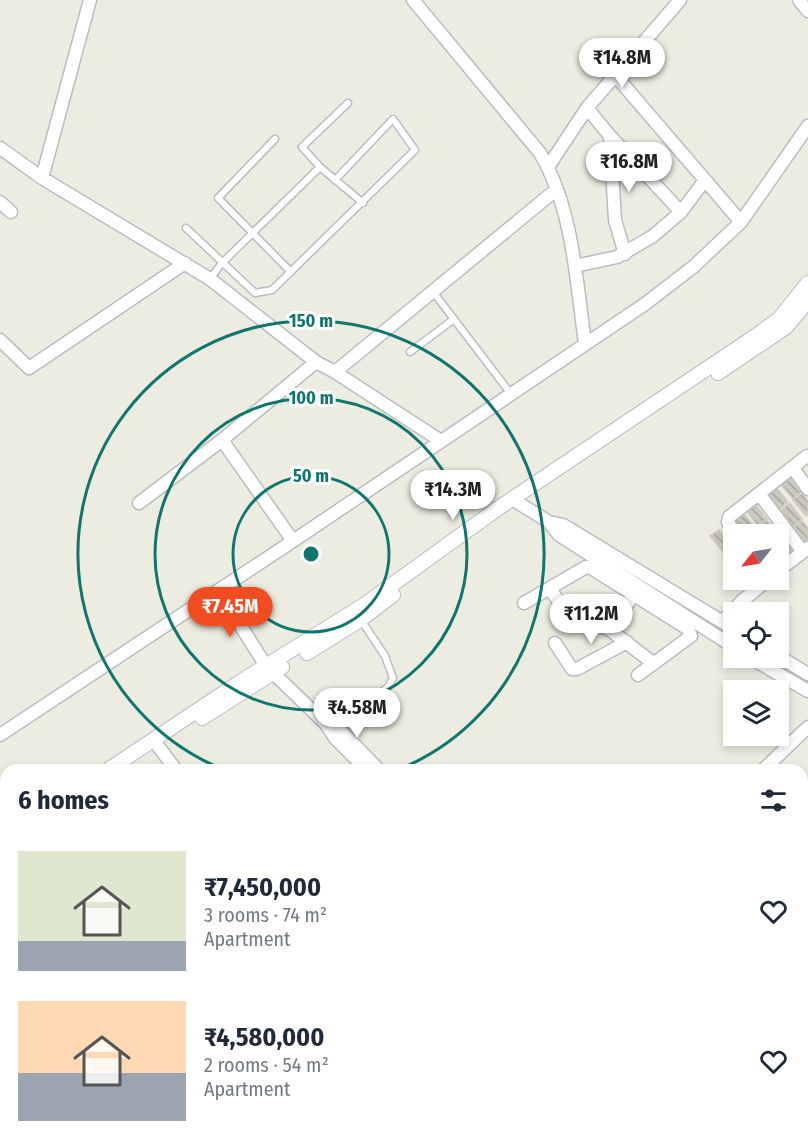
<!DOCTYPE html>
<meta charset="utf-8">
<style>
body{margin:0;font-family:"Fira Sans Condensed",sans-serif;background:#f2f2f3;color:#1f2937;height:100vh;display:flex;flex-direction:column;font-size:22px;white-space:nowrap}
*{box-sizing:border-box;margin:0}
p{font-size:20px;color:#747a83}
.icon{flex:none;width:33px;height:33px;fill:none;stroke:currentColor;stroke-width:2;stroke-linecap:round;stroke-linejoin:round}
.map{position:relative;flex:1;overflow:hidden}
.panel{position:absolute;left:0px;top:764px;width:808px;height:386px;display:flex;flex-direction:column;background:#fff;border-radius:18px 18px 0 0;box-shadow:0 3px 9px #0003}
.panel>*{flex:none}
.needle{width:39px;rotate:239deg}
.tools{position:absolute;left:723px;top:524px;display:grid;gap:12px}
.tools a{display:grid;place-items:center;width:66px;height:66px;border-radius:0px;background:#fff;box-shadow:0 3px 9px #0003;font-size:30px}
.price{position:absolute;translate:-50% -51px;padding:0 14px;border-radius:21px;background:#fff;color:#222;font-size:20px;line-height:39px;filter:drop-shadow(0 2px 3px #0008)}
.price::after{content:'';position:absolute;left:50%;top:36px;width:18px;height:14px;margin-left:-9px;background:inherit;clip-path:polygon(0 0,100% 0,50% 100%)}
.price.on{background:#f24d20;color:#fff}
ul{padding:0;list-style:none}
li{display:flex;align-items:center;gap:18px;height:150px;padding:0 18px}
li span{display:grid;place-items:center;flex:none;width:168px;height:120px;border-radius:0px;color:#555}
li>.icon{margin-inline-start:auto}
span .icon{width:72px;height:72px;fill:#fffc;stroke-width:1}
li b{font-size:26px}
h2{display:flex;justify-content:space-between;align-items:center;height:72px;padding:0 18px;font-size:26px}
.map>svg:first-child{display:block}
.building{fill:url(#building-back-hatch);stroke:#d2cebe;stroke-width:1.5}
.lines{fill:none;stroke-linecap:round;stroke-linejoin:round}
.service-casing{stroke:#bbbcc3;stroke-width:9}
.minor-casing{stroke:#bbbcc3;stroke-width:15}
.tertiary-casing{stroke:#bbbcc3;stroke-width:16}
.service{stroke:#fff;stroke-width:6}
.minor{stroke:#fff;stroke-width:12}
.tertiary{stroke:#fff;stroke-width:14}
.ring{fill:none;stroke:#0f766e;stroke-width:3}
.centre{fill:#0f766e;stroke:#fff;stroke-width:3}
.ring-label{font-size:18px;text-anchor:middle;font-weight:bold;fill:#0f766e;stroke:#fff;stroke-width:6;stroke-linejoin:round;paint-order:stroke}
</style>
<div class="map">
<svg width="808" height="1148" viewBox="0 0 808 1148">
<defs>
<pattern id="building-back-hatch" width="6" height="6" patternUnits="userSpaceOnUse" patternTransform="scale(1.5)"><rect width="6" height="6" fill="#cac8bf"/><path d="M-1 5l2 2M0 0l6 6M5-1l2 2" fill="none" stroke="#a7a59f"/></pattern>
</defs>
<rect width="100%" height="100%" fill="#edece0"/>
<!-- building -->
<path class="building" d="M789,476l12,16 -8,7 -13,-16z
M775,486l13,16 -9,7 -12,-16z
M802,493l6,8v13l-2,2 -13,-16z
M754,503l13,16 -9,7 -12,-16z
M790,503l12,16 -9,7 -12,-16z
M743,512l12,16 -8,6 -13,-15z
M767,520l11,14h-14l-5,-7z
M802,521l6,7v14l-2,2 -13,-16z
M719,530l13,16 -9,6 -13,-16z
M781,537l13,16 -9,7 -7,-9v-12z
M734,549v16l-8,-10z
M744,579h14l1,1 -8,7z
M50,1143h20l4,5h-30z
M115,1143h26l-6,5h-15z"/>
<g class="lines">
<defs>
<path id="service" d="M348,103l-46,44 18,20 43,36
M275,139l-57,59 73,74
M186,228l69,65 17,-3 143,-140 -22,-31 -58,61
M210,279l12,-16 98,-96
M437,297l74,97
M410,352l44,-33
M334,728l54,-41 5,-9 -8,-22 -24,-36
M0,1003l5,-4"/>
<path id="minor" d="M413,0l127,153c33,56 36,126 45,190
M799,0l9,11
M615,75l126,147
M587,108l23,28 71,76
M610,136l5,84 10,34
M0,148l42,30 168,101 106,83 19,10 106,69
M548,167l39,-59 93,-108
M42,178l48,-178
M0,202l11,10
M575,266l42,-9 36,-21 28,-24 24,-32
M0,340l29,28 156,-105
M335,372l222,-183
M222,440l71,101
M793,468l15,21
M760,495l43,57
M512,499l37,23 14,3 171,104
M139,503l83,-63 94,-78
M549,522l10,13 175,112
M735,534l-7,-12 1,-5 78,-61
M778,571l30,-23
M550,589l12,17 48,24 43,33
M213,594l19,18 34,54 60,58 9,14 32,32
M524,603l62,-36 5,1 97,61 3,7 -53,39
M722,622l20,-21 27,-22
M610,630l28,-42
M555,643l17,26h5l50,-27
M778,656l30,18
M749,657l59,34
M327,724l14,7 38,39
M0,735l293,-194 352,-237 48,-37 48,-45 67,-96
M158,746l18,24
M763,770l45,-43
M802,820l6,-2
M802,875l6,-2
M19,1143l4,5
M204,1143l4,5
M261,1143l4,5
M314,1143l4,5
M348,1143l4,5
M365,1143l4,5
M560,1143l3,5
M0,1148l6,-5
M94,1148l6,-5
M290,1148l8,-5
M485,1148l6,-3 5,3
M626,1148l7,-5
M718,1148l2,-5"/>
<path id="tertiary" d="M718,373l68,-46 22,-26
M307,653l53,-33 33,-25
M202,718l80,-51
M108,770l132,-88 124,-77 133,-96 263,-176 19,-14 29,-36
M0,853l6,-5"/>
</defs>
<!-- service casing -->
<use href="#service" class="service-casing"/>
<!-- minor casing -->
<use href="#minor" class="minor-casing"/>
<!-- tertiary casing -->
<use href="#tertiary" class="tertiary-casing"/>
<!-- service -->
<use href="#service" class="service"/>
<!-- minor -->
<use href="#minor" class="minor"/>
<!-- tertiary -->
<use href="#tertiary" class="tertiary"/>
</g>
<!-- distance rings -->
<g class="ring">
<circle cx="311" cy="554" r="78"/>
<circle cx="311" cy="554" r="156"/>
<path d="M222 769A233 233 0 1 1 400 769"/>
</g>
<circle cx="311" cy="554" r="9" class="centre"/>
<g class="ring-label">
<text x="311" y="327">150 m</text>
<text x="311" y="404">100 m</text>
<text x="311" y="482">50 m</text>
</g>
</svg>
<div class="tools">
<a><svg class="needle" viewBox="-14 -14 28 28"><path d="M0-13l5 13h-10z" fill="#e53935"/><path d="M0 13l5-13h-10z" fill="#747a83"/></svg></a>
<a><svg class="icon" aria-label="locate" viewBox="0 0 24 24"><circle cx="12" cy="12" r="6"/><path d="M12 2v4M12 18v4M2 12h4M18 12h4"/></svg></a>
<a><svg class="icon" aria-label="layers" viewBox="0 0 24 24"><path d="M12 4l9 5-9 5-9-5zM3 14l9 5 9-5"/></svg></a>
</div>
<b class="price" style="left:622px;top:89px">₹14.8M</b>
<b class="price" style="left:629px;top:193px">₹16.8M</b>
<b class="price" style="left:453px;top:521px">₹14.3M</b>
<b class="price on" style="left:230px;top:638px">₹7.45M</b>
<b class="price" style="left:591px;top:645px">₹11.2M</b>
<b class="price" style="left:357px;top:739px">₹4.58M</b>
<section class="panel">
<h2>6 homes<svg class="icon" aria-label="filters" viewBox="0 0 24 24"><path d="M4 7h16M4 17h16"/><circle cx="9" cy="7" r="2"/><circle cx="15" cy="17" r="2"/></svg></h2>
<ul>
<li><span style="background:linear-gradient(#dfe7d0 75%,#9aa5b1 0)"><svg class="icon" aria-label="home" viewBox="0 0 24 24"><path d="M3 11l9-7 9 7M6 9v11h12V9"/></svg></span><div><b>₹7,450,000</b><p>3 rooms · 74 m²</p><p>Apartment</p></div><svg class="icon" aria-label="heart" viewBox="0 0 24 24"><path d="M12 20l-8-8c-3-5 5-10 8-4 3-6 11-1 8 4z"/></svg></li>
<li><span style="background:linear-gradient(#ffd9b3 60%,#9aa5b1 0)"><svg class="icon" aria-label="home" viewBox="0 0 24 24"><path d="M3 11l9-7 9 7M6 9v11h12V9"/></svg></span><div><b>₹4,580,000</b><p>2 rooms · 54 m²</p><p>Apartment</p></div><svg class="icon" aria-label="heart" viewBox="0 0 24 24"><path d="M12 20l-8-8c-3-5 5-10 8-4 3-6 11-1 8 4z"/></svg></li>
</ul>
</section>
</div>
